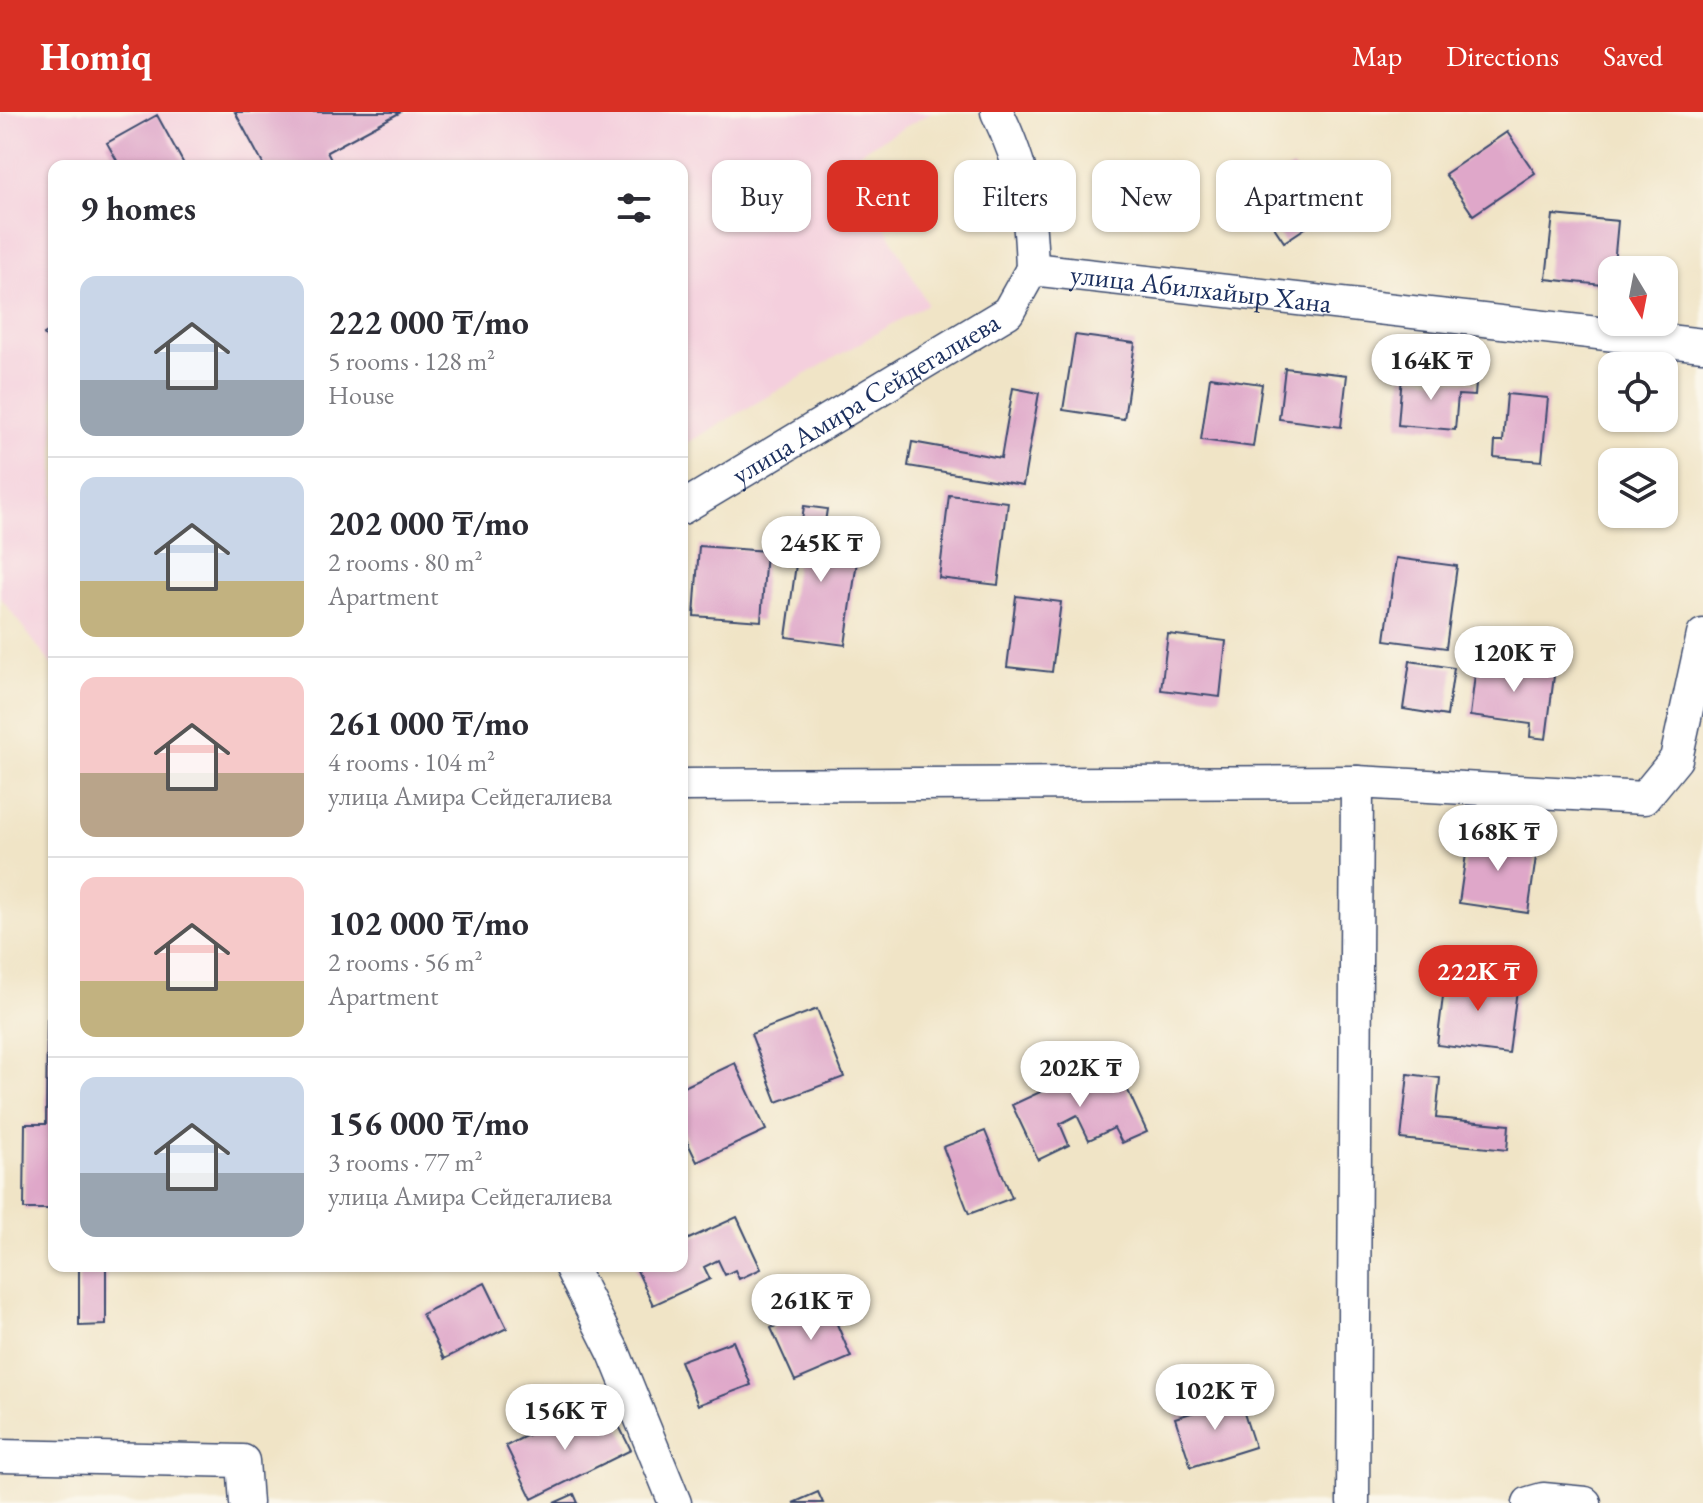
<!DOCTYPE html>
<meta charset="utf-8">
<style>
body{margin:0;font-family:"EB Garamond",serif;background:#f7f7f7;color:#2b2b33;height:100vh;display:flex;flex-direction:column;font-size:30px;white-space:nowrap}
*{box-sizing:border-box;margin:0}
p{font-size:26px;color:#7c7c81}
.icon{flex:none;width:44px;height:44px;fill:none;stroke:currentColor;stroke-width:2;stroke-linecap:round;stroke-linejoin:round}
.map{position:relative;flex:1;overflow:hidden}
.details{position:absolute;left:48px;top:48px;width:640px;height:1112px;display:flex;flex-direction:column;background:#fff;border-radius:16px;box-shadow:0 2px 6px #0004}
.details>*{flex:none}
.hud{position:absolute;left:712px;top:48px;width:760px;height:72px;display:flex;gap:16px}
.needle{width:52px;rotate:170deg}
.tools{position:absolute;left:1598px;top:144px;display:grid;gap:16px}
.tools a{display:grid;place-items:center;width:80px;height:80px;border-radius:16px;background:#fff;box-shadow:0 2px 6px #0004;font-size:40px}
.price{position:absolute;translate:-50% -68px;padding:0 18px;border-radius:28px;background:#fff;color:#222;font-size:26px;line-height:52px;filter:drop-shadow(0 2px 4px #0008)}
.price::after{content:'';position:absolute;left:50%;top:48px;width:24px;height:18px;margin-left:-12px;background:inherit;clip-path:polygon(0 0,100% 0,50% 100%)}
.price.on{background:#d93025;color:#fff}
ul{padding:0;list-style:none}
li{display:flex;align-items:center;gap:24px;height:200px;padding:0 32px}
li+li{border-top:2px solid #e1e1e2}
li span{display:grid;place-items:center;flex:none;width:224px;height:160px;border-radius:16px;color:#555}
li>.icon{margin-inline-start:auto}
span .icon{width:96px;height:96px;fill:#fffc;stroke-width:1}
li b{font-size:34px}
h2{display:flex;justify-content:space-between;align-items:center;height:96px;padding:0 32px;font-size:34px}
.pill{padding:0 28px;border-radius:16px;background:#fff;box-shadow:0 2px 6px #0004;font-size:28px;line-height:72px}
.pill.on{background:#d93025;color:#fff}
header{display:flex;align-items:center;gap:48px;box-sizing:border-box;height:112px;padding:0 40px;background:#d93025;color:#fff}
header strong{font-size:38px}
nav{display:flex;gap:44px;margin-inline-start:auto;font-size:28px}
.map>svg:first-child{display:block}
.built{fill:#f4cfdd}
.building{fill:#dfa7c9}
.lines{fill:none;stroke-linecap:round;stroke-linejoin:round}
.minor-casing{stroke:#3b4a6e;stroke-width:35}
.minor{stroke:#fff;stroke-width:32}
.labels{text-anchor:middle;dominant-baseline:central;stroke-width:6;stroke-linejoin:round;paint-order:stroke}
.street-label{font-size:28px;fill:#1b2f5e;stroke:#fbf7ec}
</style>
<header>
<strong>Homiq</strong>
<nav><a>Map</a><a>Directions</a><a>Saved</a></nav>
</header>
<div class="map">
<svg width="1703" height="1391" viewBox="0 0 1703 1391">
<rect width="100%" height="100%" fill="#fbf7ec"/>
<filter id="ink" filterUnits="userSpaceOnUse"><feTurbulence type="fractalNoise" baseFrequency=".0125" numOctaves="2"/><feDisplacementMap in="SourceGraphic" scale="16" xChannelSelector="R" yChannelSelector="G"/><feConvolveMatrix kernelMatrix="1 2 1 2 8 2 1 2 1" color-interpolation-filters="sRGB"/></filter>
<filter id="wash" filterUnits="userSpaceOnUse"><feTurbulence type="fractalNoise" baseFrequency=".006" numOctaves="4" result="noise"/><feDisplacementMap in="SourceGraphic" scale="32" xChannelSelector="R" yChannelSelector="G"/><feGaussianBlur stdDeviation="1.8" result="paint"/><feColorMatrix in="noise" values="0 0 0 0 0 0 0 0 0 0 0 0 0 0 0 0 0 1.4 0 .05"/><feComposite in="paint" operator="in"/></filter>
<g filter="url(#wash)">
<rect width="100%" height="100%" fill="#f0e4c6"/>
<!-- built -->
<path class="built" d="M0,0h932l-83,46 78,146 -245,142v-280h-628v502l-54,-71z"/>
<g id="blocks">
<!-- building -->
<path class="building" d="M235,0h166l-74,40 7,14h-70z
M157,3l28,51h-65l-13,-23z
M1507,20l28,41 -62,42 -28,-41z
M1293,55l32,48 -41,27 -32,-48z
M1553,103l65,6 -6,65 -66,-7z
M54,216v23l-10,-17z
M1075,223l60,8 -11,76 -61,-9z
M1285,256l62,7 -6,52 -62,-8z
M1402,264l74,7 -1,13 -17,-1 -3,35 -57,-5z
M1210,265l52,7 -9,63 -52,-7z
M1013,276l26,5 -16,92 -115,-19 4,-24 89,16z
M1507,282l41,4 -6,63 -48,-4 1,-16h8z
M949,383l59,7 -10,83 -59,-7z
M804,394l23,3 -5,33 37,5 -14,98 -59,-8z
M699,434l67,5 -5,70 -67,-5z
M1396,446l61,8 -11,82 -61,-8z
M1016,484l45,6 -9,70 -45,-5z
M1168,522l58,7 -6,56 -59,-7z
M1477,546l78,10 -9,71 -16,-2 1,-13 -61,-8z
M1410,549l44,7 -7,48 -44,-7z
M1469,721l69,10 -10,70 -69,-10z
M1446,860l72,9 -9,73 -72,-9z
M817,897l27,68 -67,25 -26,-68z
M47,908h7v189h-30l1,-85h21z
M1113,946l34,74 -25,11 -8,-15 -25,12 -12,-25 -17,9 9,21 -31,15 -26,-55z
M735,951l31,67 -69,32 -15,-31v-43z
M1408,962l32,4 -4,40 73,7 -2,25 -106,-11z
M985,1019l27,67 -43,16 -26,-67z
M737,1105l24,52 -22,10 -4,-9 -10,5 -7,-15 -14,7 6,12 -57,26 -18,-39h47v-24z
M79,1154h27v59l-27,1z
M485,1171l22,45 -63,31 -22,-45z
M828,1191l23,54 -56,24 -24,-53z
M733,1229l18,44 -53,20 -18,-44z
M1239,1286l16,49 -64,20 -16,-49z
M592,1299l8,17 16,-8 15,30 -99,49 -26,-53 49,-25 2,7z
M818,1380l5,11h-30z
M574,1382l4,9h-24z"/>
</g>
</g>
<g filter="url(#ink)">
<use href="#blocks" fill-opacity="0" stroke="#3b4a6e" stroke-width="2"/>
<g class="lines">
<defs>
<g id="minor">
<path d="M997,0c28,58 33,94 35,157"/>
<path id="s1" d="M1032,157l671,76"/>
<path id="s2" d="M682,396l326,-196 24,-43"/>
<path d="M682,673l675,-3 287,16 32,-39 27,-124"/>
<path d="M570,1154l44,87 61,150"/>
<path d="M0,1344l243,5 3,42"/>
<path d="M1353,1391l4,-721"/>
<path d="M1529,1391l14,-4 42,4"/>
</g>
</defs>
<!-- minor casing -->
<use href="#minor" class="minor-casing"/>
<!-- minor -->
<use href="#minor" class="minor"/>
</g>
</g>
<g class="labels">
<!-- street labels -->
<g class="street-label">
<text stroke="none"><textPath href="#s1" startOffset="170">улица Абилхайыр Хана</textPath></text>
<text stroke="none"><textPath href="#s2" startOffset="214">улица Амира Сейдегалиева</textPath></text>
</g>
</g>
</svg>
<div class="tools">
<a><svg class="needle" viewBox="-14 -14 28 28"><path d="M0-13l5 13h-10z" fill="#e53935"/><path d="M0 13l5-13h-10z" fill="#7c7c81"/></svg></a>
<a><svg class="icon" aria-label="locate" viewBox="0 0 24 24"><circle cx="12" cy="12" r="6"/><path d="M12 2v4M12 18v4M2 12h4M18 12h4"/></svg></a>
<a><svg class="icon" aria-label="layers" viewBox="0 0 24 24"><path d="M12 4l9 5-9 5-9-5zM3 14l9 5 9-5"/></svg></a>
</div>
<b class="price" style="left:1431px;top:290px">164K ₸</b>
<b class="price" style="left:821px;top:472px">245K ₸</b>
<b class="price" style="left:1514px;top:582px">120K ₸</b>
<b class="price" style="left:1498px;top:761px">168K ₸</b>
<b class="price on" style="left:1478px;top:901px">222K ₸</b>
<b class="price" style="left:1080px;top:997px">202K ₸</b>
<b class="price" style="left:811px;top:1230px">261K ₸</b>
<b class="price" style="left:1215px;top:1320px">102K ₸</b>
<b class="price" style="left:565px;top:1340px">156K ₸</b>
<div class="hud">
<a class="pill">Buy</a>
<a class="pill on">Rent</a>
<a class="pill">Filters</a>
<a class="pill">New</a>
<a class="pill">Apartment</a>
</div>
<section class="details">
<h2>9 homes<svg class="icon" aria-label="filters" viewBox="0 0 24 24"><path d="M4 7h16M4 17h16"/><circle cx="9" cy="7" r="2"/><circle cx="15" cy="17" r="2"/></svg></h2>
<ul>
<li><span style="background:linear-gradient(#c9d6e8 65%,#9aa5b1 0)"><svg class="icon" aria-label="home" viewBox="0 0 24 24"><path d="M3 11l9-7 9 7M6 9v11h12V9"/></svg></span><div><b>222 000 ₸/mo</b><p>5 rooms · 128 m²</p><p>House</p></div></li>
<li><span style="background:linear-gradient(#c9d6e8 65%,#c2b280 0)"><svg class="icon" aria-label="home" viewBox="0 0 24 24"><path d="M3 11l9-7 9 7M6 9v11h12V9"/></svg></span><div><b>202 000 ₸/mo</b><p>2 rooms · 80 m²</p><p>Apartment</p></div></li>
<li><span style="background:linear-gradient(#f6c9c9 60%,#b9a48a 0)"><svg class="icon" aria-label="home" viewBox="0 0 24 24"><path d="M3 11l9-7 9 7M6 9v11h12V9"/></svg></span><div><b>261 000 ₸/mo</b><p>4 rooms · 104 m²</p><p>улица Амира Сейдегалиева</p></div></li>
<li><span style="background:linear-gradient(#f6c9c9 65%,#c2b280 0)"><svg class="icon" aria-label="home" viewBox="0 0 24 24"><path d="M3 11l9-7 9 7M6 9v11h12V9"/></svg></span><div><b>102 000 ₸/mo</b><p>2 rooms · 56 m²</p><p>Apartment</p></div></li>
<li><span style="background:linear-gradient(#c9d6e8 60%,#9aa5b1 0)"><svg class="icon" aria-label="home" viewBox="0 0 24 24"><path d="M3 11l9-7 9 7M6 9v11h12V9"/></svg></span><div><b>156 000 ₸/mo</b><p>3 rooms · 77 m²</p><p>улица Амира Сейдегалиева</p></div></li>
</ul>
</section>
</div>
